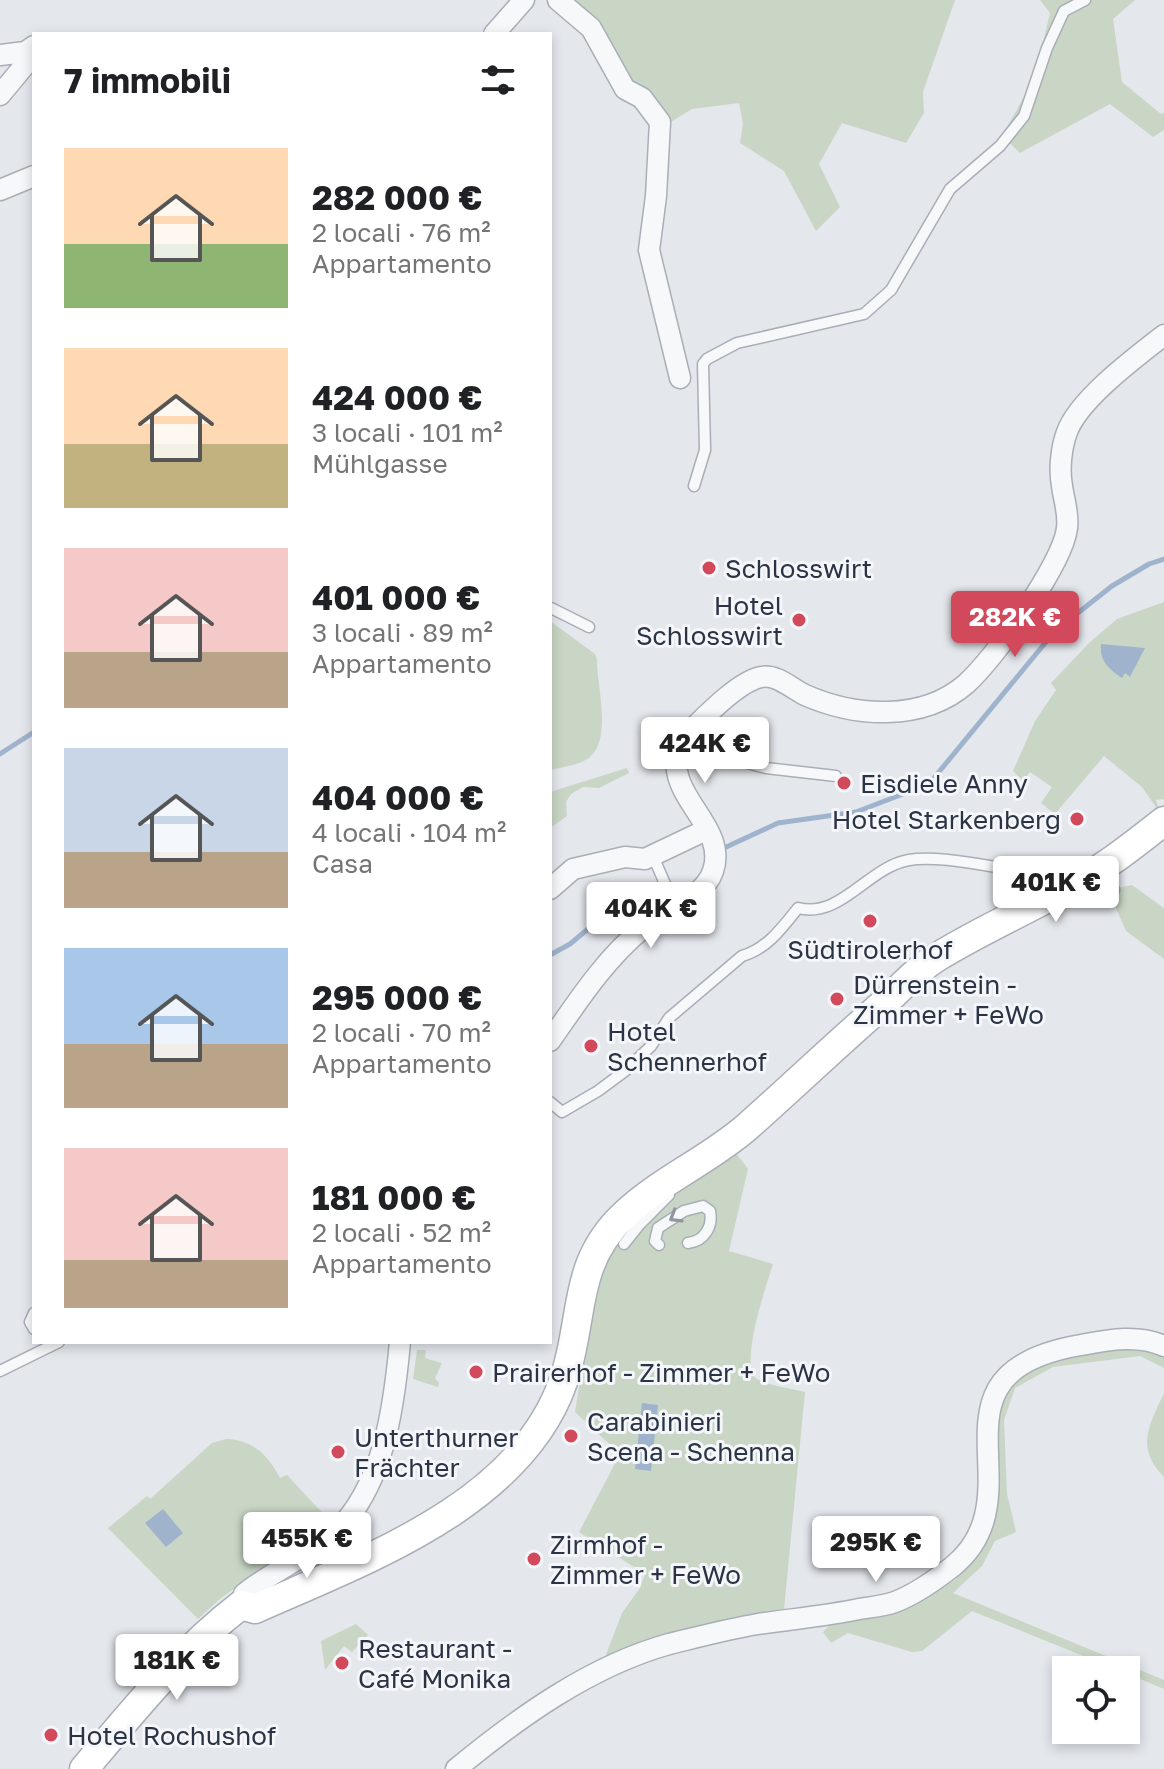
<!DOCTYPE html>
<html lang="it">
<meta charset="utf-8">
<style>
body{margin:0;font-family:"Golos Text",sans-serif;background:#f2f2f2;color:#202124;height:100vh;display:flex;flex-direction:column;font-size:30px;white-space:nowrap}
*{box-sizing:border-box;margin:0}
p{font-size:26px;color:#757577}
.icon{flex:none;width:44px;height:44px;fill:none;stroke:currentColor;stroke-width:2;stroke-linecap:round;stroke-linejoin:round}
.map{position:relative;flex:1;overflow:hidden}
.details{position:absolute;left:32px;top:32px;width:520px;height:1312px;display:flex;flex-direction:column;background:#fff;border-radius:0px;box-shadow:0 4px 12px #0003}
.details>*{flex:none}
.fabs{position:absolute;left:1052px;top:1656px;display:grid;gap:16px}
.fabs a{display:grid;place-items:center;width:88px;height:88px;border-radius:0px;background:#fff;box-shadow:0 4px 12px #0003;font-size:40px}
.price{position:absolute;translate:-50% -68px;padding:0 18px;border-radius:8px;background:#fff;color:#222;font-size:26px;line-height:52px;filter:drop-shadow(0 2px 4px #0008)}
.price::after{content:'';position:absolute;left:50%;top:48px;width:24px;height:18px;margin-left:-12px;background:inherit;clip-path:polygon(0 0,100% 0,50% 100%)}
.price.current{background:#d1495b;color:#fff}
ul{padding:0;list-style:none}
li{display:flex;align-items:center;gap:24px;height:200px;padding:0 32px}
li span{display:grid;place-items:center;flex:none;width:224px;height:160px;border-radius:0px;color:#555}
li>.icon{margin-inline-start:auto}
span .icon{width:96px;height:96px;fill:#fffc;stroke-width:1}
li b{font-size:34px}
h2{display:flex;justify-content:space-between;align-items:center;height:96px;padding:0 32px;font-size:34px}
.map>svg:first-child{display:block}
.green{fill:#c9d6c5}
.water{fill:#9fb4cc}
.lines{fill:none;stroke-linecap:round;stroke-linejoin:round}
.stream{stroke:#9fb4cc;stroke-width:5}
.lane-casing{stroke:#a9aeb7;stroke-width:13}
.street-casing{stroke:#a9aeb7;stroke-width:23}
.secondary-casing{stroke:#a9aeb7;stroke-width:31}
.lane{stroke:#f7f8fa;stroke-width:10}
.street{stroke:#f7f8fa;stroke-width:20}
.secondary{stroke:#fff;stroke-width:28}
.oneway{stroke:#9196a0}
.poi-dot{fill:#d1495b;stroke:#f4f6f9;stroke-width:3}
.labels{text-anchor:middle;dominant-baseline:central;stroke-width:6;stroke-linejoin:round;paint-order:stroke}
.poi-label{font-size:26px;fill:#2b3445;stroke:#f4f6f9;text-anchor:start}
</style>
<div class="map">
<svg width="1164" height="1769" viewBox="0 0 1164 1769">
<rect width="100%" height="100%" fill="#e4e7ec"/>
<!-- green -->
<path class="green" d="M558,0h397l-32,92 1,21 -18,30 -64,-20 -23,41 21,43 -24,24 -32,-60 -44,-28 3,-19 -4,-21 -47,6 -31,19z
M1040,0h95l-22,19 9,63 39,32 3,-1v17l-11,7 -43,-33 -90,49 -18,-17 33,-59 15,-64z
M1164,602v197l-8,1 4,13 -18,-26 -38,-31 -49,58 -14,-11 11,-16 -22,-15 -7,9 -10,-10 22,-50 21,-31 -5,-7 39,-41 27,-23z
M550,621l45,33 2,6c0,25 14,75 -5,95 -9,10 -29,12 -42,15z
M627,768l2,5 -30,15 -16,-1 -12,7 -5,8 1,14 -17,12v-36z
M1132,885l32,23v51l-38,-28 -18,-41z
M736,1153l12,16 -19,82 44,13c-6,20 -35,102 -16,115 12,7 34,9 48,13l-21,218 -86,17 -94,33 18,-47 18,-25 5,-14 -66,-42 41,-78 -45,-42 12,-75 19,-76 27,-38 75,-58z
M1142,1345l22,6v17l-24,-12 -87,11 -38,21 -11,32 3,74 9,38 -21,9 -13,25 -29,27 211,87v9l-38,-16v-3h-8l-146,-59 -50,40 -10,1 -64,-19 -17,10 -8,-11 18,-19 86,-16 29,-18 24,-29 14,-132 16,-37 32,-21z
M417,1350h9l-1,8 17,5 -7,15 4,5 -1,4 -25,-8z
M1164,1393v84c-29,-30 -15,-51 0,-84z
M226,1439c27,1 42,16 54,39l7,-3 42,45 -31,31 -45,24 -32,23 -23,21 -90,-91 39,-32 3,3 62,-56z
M356,1624l12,11 -16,17 -8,-6 -19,24 -4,-29z"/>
<!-- water -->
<path class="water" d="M1101,644l44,4 -15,29 -5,-4 -3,5c-13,-9 -23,-17 -21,-34z
M642,1403l16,2 -7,66 -16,-2z
M163,1509l20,24 -17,14 -21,-24z"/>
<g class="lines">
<!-- stream -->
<path class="stream" d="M0,754l34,-22
M724,848l54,-25 78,-11 73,-28 126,-153 57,-45 37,-22 15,-5
M550,955l20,-11 54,-45"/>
<defs>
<path id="lane" d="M694,486l11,-36 -2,-86 4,-5 30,-16 127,-29 27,-24 59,-101 50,-43 24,-30 23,-68 17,-37 21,-11
M551,608l38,19
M685,736l30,18 51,14 70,8
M653,856l22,51
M1105,867l9,23 -8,6
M550,1102l12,10 36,-21 27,-20 26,-25 18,-28 73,-62c25,-7 40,-28 56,-48 43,11 70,-41 111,-48 26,-5 72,5 99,9
M624,1244l16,-20 29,-29
M659,1245l-4,-4 3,-13 26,-17 19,-5 7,5c3,15 -5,30 -22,32
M34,1313l-4,9 4,7
M0,1371l59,-29"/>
<path id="street" d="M558,0l33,28 34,61 17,9 18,24 -4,74 -7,54 31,128
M494,34l30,-34
M0,55l25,-3 9,-6
M0,95l34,-41
M0,190l34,-14
M550,889l23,-20 52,-12 20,2 61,-29
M550,1041c28,-40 55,-82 93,-113 21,-16 61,-30 70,-57 17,-50 -62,-80 -28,-135 18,-17 52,-54 76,-59 16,-3 30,11 44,18 50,22 117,27 161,-11 28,-25 97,-120 101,-156 2,-15 -3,-27 -5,-42 -3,-16 -1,-38 5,-54 12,-33 69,-75 97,-97
M241,1605l3,-11c27,-22 60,-35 87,-58 53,-46 63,-129 69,-194
M456,1769c62,-51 134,-103 213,-125 29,-7 59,-15 89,-20 34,-5 68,-8 101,-15 12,-2 25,-3 36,-7 21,-8 39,-21 57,-35 91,-73 -39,-194 129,-222 27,-5 57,-11 83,1"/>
<path id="secondary" d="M84,1769c49,-58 97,-118 157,-164l14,4c110,-49 265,-104 308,-227 22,-62 8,-117 61,-167 37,-35 85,-55 123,-88 45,-40 89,-82 135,-122 18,-16 35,-36 57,-49 49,-30 104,-53 154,-83 25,-15 48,-34 71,-52"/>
</defs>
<!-- lane casing -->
<use href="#lane" class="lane-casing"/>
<!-- street casing -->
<use href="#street" class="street-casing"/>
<!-- secondary casing -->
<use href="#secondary" class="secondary-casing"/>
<!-- lane -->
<use href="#lane" class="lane"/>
<!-- street -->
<use href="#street" class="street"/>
<!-- secondary -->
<use href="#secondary" class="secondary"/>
</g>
<!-- one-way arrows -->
<defs><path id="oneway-chevron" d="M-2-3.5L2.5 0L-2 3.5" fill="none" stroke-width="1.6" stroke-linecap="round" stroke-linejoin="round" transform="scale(2)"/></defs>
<use class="oneway" href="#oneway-chevron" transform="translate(675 1217) rotate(149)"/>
<!-- markers -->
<g class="poi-dot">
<circle cx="709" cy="568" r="8"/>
<circle cx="799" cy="620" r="8"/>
<circle cx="844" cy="783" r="8"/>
<circle cx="1077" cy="819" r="8"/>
<circle cx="870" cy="921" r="8"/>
<circle cx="837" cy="999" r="8"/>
<circle cx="591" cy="1046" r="8"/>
<circle cx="476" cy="1372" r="8"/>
<circle cx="571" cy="1436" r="8"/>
<circle cx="338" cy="1452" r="8"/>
<circle cx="534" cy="1559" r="8"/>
<circle cx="342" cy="1663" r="8"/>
<circle cx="51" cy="1735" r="8"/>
</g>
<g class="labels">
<!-- poi labels -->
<g class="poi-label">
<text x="725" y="568">Schlosswirt</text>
<text x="783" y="605" text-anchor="end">Hotel<tspan x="783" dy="30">Schlosswirt</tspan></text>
<text x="860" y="783">Eisdiele Anny</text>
<text x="1061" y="819" text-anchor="end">Hotel Starkenberg</text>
<text x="870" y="949" text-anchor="middle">Südtirolerhof</text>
<text x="853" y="984">Dürrenstein -<tspan x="853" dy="30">Zimmer + FeWo</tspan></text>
<text x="607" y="1031">Hotel<tspan x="607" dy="30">Schennerhof</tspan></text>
<text x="492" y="1372">Prairerhof - Zimmer + FeWo</text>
<text x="587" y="1421">Carabinieri<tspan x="587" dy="30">Scena - Schenna</tspan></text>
<text x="354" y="1437">Unterthurner<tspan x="354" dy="30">Frächter</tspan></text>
<text x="550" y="1544">Zirmhof -<tspan x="550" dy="30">Zimmer + FeWo</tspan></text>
<text x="358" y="1648">Restaurant -<tspan x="358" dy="30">Café Monika</tspan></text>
<text x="67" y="1735">Hotel Rochushof</text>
</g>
</g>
</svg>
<div class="fabs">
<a><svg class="icon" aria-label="locate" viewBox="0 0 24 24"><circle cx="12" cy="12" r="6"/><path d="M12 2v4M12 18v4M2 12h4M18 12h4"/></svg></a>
</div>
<b class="price current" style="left:1015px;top:659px">282K €</b>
<b class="price" style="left:705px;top:785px">424K €</b>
<b class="price" style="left:1056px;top:924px">401K €</b>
<b class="price" style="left:651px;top:950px">404K €</b>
<b class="price" style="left:307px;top:1580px">455K €</b>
<b class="price" style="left:876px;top:1584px">295K €</b>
<b class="price" style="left:177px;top:1702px">181K €</b>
<section class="details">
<h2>7 immobili<svg class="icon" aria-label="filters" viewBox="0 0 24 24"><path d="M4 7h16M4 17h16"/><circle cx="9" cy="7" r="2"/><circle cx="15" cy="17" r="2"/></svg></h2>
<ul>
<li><span style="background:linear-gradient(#ffd9b3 60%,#8fb573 0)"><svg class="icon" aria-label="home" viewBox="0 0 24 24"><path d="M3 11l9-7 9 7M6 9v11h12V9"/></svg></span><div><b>282 000 €</b><p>2 locali · 76 m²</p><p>Appartamento</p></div></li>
<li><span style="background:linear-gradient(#ffd9b3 60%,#c2b280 0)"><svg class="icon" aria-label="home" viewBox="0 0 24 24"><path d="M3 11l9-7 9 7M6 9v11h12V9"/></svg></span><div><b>424 000 €</b><p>3 locali · 101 m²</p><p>Mühlgasse</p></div></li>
<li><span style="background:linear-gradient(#f6c9c9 65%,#b9a48a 0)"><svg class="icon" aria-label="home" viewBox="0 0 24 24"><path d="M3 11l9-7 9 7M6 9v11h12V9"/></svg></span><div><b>401 000 €</b><p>3 locali · 89 m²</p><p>Appartamento</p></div></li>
<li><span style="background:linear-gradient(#c9d6e8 65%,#b9a48a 0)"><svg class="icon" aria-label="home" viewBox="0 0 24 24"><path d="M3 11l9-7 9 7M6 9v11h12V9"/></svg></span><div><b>404 000 €</b><p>4 locali · 104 m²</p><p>Casa</p></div></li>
<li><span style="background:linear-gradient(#a9c7e8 60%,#b9a48a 0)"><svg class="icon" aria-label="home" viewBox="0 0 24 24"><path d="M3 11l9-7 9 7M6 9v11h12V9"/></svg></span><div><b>295 000 €</b><p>2 locali · 70 m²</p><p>Appartamento</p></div></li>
<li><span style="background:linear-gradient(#f6c9c9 70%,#b9a48a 0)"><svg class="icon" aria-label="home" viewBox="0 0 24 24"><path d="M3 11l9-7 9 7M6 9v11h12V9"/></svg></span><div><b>181 000 €</b><p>2 locali · 52 m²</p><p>Appartamento</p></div></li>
</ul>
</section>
</div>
